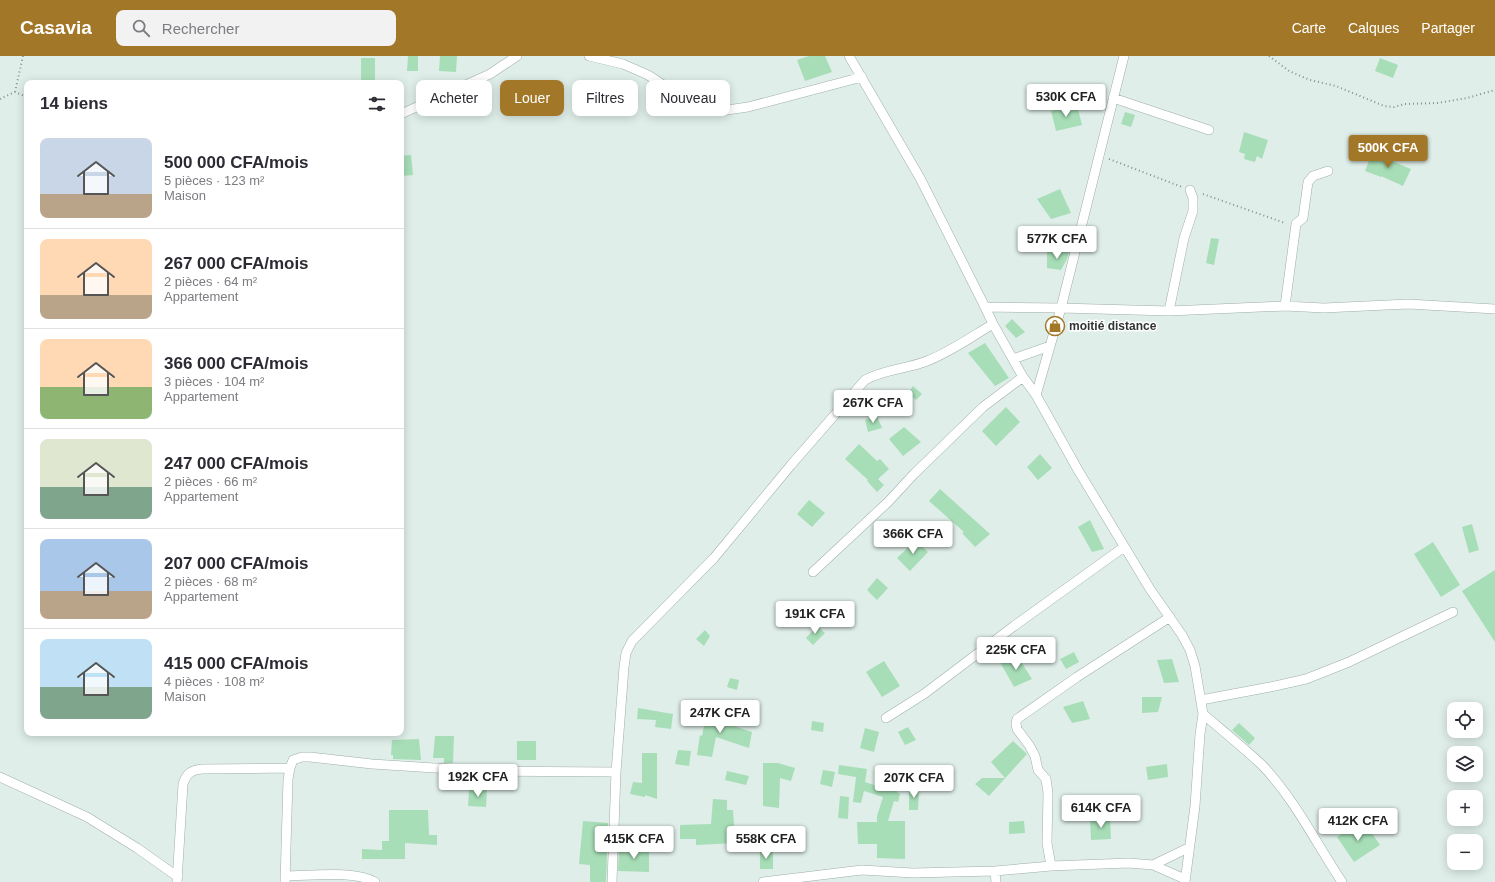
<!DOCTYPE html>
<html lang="fr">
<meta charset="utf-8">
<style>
body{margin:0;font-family:Arial,sans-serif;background:#f2f2f3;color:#2b2b33;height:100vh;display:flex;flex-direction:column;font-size:15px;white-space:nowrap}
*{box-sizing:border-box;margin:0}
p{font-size:13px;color:#7c7c81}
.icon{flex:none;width:22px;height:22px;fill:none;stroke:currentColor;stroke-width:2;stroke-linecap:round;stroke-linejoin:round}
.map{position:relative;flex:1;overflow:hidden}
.drawer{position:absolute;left:24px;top:24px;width:380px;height:656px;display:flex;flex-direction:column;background:#fff;border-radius:8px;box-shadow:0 2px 10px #0003}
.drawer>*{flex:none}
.top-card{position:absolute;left:416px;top:24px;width:380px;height:36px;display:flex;gap:8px}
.tools{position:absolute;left:1447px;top:646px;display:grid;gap:8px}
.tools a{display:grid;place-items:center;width:36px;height:36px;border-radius:8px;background:#fff;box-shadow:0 2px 10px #0003;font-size:20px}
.price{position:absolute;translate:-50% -34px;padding:0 9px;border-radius:4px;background:#fff;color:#222;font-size:13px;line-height:26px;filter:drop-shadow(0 1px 2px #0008)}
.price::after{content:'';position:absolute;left:50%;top:24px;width:12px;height:9px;margin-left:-6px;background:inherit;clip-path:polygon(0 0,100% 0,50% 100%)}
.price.active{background:#a27727;color:#fff}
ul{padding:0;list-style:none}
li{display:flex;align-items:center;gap:12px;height:100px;padding:0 16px}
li+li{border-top:1px solid #e1e1e2}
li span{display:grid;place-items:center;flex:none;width:112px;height:80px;border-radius:8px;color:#555}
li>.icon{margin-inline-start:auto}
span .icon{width:48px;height:48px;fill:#fffc;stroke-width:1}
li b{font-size:17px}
h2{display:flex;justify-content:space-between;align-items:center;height:48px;padding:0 16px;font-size:17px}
.chip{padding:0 14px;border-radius:8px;background:#fff;box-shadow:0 2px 10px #0003;font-size:14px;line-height:36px}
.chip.active{background:#a27727;color:#fff}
header{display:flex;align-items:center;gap:24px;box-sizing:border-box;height:56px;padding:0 20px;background:#a27727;color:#fff}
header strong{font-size:19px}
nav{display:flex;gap:22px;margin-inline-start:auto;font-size:14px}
.search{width:280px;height:36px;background:#f2f2f3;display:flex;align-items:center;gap:10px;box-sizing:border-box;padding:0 14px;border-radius:8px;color:#7c7c81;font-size:15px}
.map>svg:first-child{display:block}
.building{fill:#a7deb7}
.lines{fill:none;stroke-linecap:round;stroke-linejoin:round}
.minor-casing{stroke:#9faea9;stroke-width:10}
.path{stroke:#87928e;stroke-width:2;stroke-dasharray:1 3;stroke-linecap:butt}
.minor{stroke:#fff;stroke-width:9}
.labels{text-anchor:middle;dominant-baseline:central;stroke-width:3;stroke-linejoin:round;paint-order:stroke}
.poi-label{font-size:12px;font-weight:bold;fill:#2f3533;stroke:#fff;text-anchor:start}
</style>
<header>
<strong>Casavia</strong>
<div class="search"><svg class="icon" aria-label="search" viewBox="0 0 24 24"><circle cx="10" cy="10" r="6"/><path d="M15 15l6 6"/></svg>Rechercher</div>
<nav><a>Carte</a><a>Calques</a><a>Partager</a></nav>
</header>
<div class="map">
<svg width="1495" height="826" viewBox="0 0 1495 826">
<rect width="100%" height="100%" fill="#dfeee9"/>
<!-- building -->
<path class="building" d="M408,0h10v15h-11z
M440,0h17l-1,16 -17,-1z
M809,0h16l7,16 -27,9 -8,-21z
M361,2h14v25h-14z
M1380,2l18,7 -5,13 -18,-7z
M1077,49l5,20 -26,6 -5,-20z
M1125,56l10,3 -4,12 -10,-3z
M1244,76l24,8 -6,19 -5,-3 -2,6 -11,-3 1,-5 -6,-2z
M1372,97l39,16 -8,17 -22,-10v1l-16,-6z
M411,99l2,20 -12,1v-20z
M1060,133l11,24 -20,6 -14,-20z
M1211,182l8,1 -5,26 -8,-2z
M1047,195l22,1 -2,7 -6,11 -14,-2z
M1012,263l13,13 -9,6 -11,-12z
M985,287l24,35 -14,8 -27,-33z
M913,330l9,8 -6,6 -8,-7z
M1006,351l14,15 -24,24 -14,-15z
M877,360l5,12 -14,4 -3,-12z
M904,371l17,15 -18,14 -14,-17z
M859,388l18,17 3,-2 9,10 -11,10 6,6 -7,7 -10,-11 1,-1 -23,-21z
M1040,398l12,14 -14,12 -11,-13z
M940,433l50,45 -15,13 -13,-14 2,-1 -35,-31z
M809,444l16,13 -13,14 -15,-13z
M1090,464l14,29 -12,3 -14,-25z
M1472,468l7,26 -10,3 -7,-26z
M916,484l12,12 -18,19 -13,-13z
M1433,486l27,43 -19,12 -27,-43z
M1495,514v72l-33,-51z
M877,522l11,10 -11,12 -10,-10z
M817,570l8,7 -12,12 -7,-7z
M705,574l5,6 -6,10 -8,-7z
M1074,596l5,10 -13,7 -6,-10z
M1018,601l14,22 -18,8 -14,-25z
M1172,603l7,23 -15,1 -7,-23z
M884,605l16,25 -18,11 -16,-25z
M730,622l9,2 -2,10 -10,-3z
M1142,641h20l-4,15 -16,1z
M1083,645l7,18 -18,4 -9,-16z
M638,652l35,6 -2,15 -16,-2 1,-7 -19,-1z
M707,654l14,2 -2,9 33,11 -3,16 -33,-11 -4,20 -15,-2 3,-20 2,1z
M812,665l12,2 -1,9 -12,-2z
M1239,667l16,15 -6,7 -17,-15z
M908,671l8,13 -11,5 -7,-13z
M865,672l14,4 -5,20 -14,-4z
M435,680h19l-1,27h-9v-5h-11z
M419,683l2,21 -28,-1v-4h-2l1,-15z
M517,685h19v19h-19z
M1013,685l14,13 -38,42 -14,-12 7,-6h23l-14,-16z
M678,694l13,1 -2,15 -14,-2z
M642,697h15v46l-12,-4v2l-15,-3 3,-12 9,1z
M763,707h15l17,5 -4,13 -11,-3 -1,30 -16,-2z
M1167,708l1,13 -20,3 -2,-13z
M839,709l28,4 -2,13 15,5 5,-7 2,1h10v11l3,2 -2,8 -4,-1 -6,20h17v38l-28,-1v-14h-19l-1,-22h20v-6l6,-19 -19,-6 -3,12 -8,-1 3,-25 -18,-3z
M823,714l12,2 -3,15 -12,-3z
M727,715l22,5 -3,9 -21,-5z
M909,732h10l-1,22h-9z
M469,734h18l-1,17 -18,-1z
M840,740l9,1 -1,22 -10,-1z
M713,743l14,1v10h6l2,33 -39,2v-6h-16v-14l31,-1z
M389,754h39l1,25h8v10l-32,-2v16h-43v-10l20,1v-9h7z
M1110,761l1,22 -20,1 -1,-21z
M583,765l25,2 -2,59h-16v-17l-11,-1z
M1024,765l1,12 -16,1v-12z
M1356,768l4,6 7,-4 13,19 -26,17 -17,-25z
M619,792l30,1v23l-31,-1z
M760,796h13v17h-13z"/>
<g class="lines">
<defs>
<path id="minor" d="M589,0l34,8 25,11 47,31 25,5 28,-4 114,-30
M849,0l71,122 65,129 8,17 30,53 13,18 42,75 72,119 32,46 8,15 5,16 8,48 -3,20 -5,72 -10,76
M1113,42l96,32
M401,58l89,-40 27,-18
M1285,250l11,-82 7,-6 5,-36 5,-6 15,-5
M985,251l76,1 108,3 116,-5 39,2 84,-4 87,5
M1169,255l15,-73 9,-27v-13l-3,-8
M1013,303l37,-13
M1036,339l25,-87 63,-252
M813,516l75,-70 26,-28 69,-67 40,-30
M1201,644l69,-13 36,-8 43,-17 104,-50
M1203,658c20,17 41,34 60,52 32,34 53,77 79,116
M886,662l38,-24 90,-68 110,-79
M616,716l8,-105 2,-14 6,-12 82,-83 77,-93 74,-85c19,-11 42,-11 62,-19 23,-9 44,-24 66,-37
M0,721l87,40 50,31 41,29
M1153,809l32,14
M1051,810l-4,-23 1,-50 -2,-14 -8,-9 -3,-14 -6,-11 -12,-16 -1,-6 1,-4 60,-42 93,-60
M995,815l1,11
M285,820c25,0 69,-6 90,6
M177,826l6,-98c3,-10 8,-14 19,-15l88,-1
M285,826l3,-103 2,-11 3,-8 9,-3h8l62,7 110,7 134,1 -4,110
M763,826l99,-12 51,3 82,-2 56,-5 78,-3 24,2 35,-17"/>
</defs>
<!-- minor casing -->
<use href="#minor" class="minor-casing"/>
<!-- path -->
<path class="path" d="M1269,0l20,15 21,9 26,6 48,20 10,1 11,-3 33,-1 29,-5 28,-8
M15,36l8,-36
M0,43l15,-7 12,5
M1109,103l73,28
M1203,138l82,29"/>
<!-- minor -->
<use href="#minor" class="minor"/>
</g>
<!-- icons -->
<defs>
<symbol id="shop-ring" viewBox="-11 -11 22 22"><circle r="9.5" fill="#fff" stroke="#a27727" stroke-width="1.5"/><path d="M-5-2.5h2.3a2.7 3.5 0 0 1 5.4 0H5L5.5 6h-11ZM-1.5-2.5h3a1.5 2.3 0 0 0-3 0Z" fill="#a27727"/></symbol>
</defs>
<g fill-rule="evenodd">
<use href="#shop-ring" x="1044" y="259" width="22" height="22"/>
</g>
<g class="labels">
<!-- poi labels -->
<g class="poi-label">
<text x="1069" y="270">moitié distance</text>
</g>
</g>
</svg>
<div class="tools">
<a><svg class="icon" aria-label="locate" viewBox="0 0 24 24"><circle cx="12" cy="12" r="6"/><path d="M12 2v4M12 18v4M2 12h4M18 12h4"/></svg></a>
<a><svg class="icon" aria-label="layers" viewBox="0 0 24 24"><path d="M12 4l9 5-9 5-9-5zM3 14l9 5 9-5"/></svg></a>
<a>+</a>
<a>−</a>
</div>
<b class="price" style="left:1066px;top:62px">530K CFA</b>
<b class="price active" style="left:1388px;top:113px">500K CFA</b>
<b class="price" style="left:1057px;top:204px">577K CFA</b>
<b class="price" style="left:873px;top:368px">267K CFA</b>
<b class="price" style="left:913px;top:499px">366K CFA</b>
<b class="price" style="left:815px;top:579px">191K CFA</b>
<b class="price" style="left:1016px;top:615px">225K CFA</b>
<b class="price" style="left:720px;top:678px">247K CFA</b>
<b class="price" style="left:478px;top:742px">192K CFA</b>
<b class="price" style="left:914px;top:743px">207K CFA</b>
<b class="price" style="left:1101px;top:773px">614K CFA</b>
<b class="price" style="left:1358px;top:786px">412K CFA</b>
<b class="price" style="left:634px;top:804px">415K CFA</b>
<b class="price" style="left:766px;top:804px">558K CFA</b>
<div class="top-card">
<a class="chip">Acheter</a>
<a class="chip active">Louer</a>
<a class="chip">Filtres</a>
<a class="chip">Nouveau</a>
</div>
<section class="drawer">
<h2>14 biens<svg class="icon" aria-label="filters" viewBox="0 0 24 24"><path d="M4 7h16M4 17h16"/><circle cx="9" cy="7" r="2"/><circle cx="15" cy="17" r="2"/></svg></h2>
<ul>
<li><span style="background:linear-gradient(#c9d6e8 70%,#b9a48a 0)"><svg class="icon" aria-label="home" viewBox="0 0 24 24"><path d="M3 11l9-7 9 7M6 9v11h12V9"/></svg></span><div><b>500 000 CFA/mois</b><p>5 pièces · 123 m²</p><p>Maison</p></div></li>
<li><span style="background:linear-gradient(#ffd9b3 70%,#b9a48a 0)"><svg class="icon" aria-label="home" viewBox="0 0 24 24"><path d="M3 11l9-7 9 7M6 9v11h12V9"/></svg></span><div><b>267 000 CFA/mois</b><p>2 pièces · 64 m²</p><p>Appartement</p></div></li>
<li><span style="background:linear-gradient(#ffd9b3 60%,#8fb573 0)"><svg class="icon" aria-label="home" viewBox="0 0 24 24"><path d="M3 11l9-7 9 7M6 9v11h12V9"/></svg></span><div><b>366 000 CFA/mois</b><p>3 pièces · 104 m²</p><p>Appartement</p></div></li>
<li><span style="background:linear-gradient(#dfe7d0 60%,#7fa58c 0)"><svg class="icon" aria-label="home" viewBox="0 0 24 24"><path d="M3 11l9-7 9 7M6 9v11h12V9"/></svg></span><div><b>247 000 CFA/mois</b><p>2 pièces · 66 m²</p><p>Appartement</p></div></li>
<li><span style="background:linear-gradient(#a9c7e8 65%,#b9a48a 0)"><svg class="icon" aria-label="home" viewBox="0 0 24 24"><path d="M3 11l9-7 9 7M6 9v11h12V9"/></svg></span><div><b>207 000 CFA/mois</b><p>2 pièces · 68 m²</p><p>Appartement</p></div></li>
<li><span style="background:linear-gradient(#bfe0f5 60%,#7fa58c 0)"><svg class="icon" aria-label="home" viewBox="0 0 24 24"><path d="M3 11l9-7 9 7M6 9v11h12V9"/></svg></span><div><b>415 000 CFA/mois</b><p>4 pièces · 108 m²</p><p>Maison</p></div></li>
</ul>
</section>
</div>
